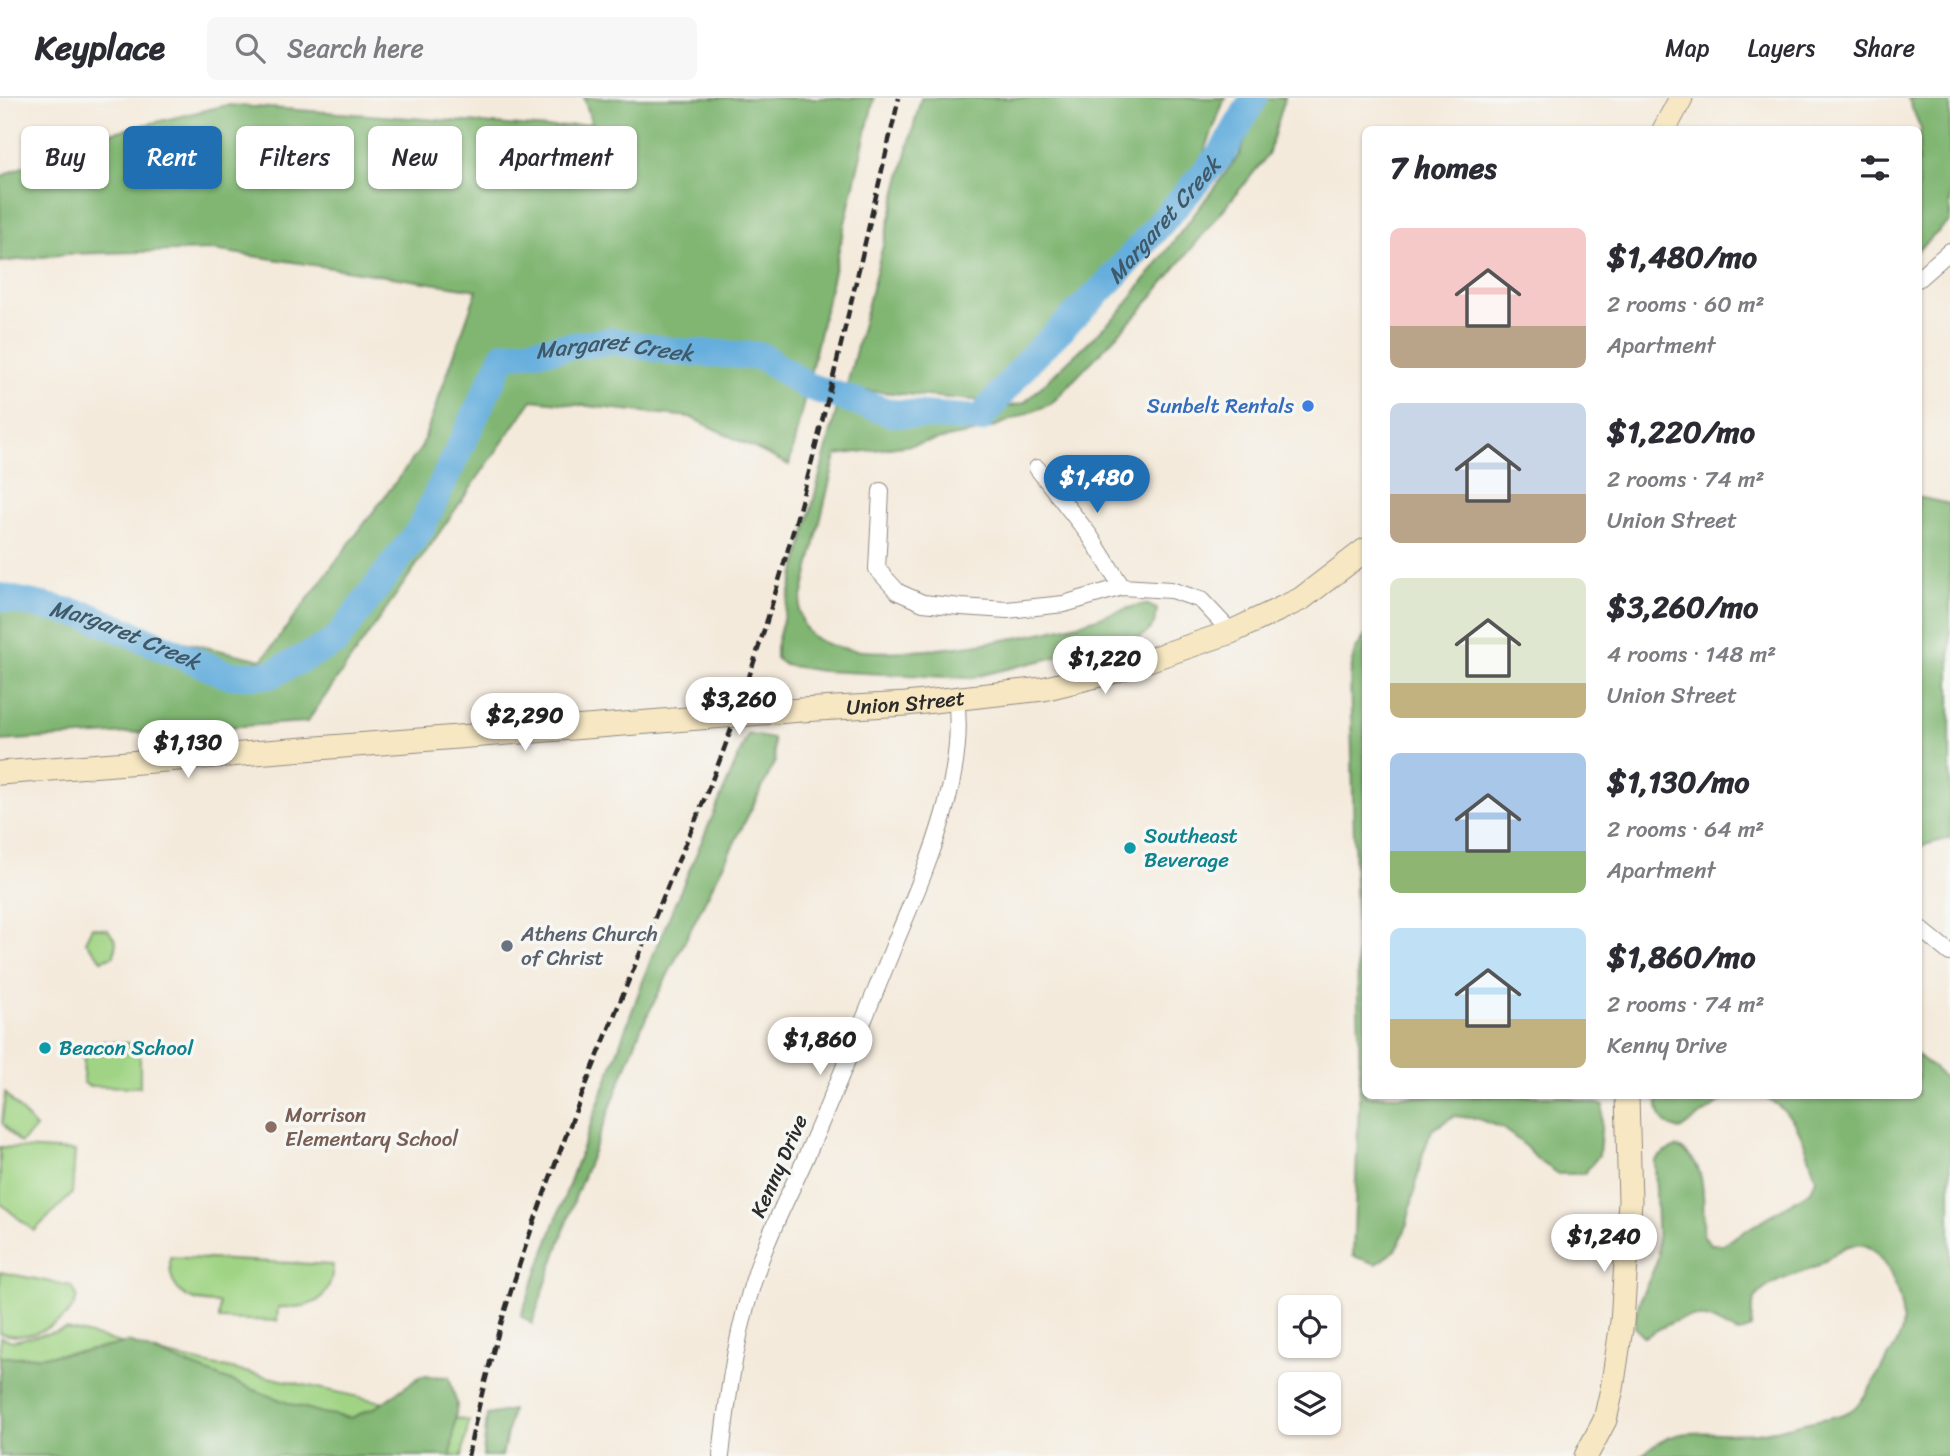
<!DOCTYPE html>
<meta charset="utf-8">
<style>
body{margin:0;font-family:Sriracha,sans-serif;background:#f7f7f7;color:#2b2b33;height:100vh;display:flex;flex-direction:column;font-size:26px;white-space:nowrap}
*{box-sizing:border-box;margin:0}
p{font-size:23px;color:#7c7c81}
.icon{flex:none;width:38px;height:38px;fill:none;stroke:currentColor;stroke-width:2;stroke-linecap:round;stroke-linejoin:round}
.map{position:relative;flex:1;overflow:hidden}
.side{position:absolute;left:1362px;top:28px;width:560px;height:973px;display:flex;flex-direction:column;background:#fff;border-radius:10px;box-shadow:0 2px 5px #0004}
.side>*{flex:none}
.banner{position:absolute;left:21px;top:28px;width:665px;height:63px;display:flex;gap:14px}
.tools{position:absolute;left:1278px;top:1197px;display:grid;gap:14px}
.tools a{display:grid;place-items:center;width:63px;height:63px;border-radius:10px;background:#fff;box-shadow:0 2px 5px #0004;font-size:35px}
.price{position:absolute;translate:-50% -60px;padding:0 16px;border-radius:24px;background:#fff;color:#222;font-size:23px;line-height:46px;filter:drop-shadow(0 2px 4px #0008)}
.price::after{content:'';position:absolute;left:50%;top:42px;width:21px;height:16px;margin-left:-10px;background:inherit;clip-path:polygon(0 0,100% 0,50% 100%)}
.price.active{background:#1f6fb2;color:#fff}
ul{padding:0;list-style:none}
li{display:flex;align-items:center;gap:21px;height:175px;padding:0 28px}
li span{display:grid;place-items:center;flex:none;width:196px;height:140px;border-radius:10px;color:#555}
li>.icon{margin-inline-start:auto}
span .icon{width:84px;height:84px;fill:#fffc;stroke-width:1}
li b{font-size:30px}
h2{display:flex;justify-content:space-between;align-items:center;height:84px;padding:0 28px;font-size:30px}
.tag{padding:0 24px;border-radius:10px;background:#fff;box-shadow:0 2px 5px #0004;font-size:24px;line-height:63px}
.tag.active{background:#1f6fb2;color:#fff}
header{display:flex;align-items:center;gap:42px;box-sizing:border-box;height:98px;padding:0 35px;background:#fff;border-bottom:2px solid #e1e1e2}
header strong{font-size:33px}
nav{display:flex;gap:38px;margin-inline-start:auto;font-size:24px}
.search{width:490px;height:63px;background:#f7f7f7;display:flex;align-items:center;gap:18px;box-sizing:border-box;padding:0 24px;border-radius:10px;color:#7c7c81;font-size:26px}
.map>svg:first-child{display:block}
.green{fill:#a0d484;stroke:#668058;stroke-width:2}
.forest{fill:#80b672;stroke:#56704e;stroke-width:2}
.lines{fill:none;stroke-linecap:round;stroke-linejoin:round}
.river{stroke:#65aedd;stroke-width:28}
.street-casing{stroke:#908a83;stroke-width:18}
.secondary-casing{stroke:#908a83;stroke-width:25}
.street{stroke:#fff;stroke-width:16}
.secondary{stroke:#f7e8c3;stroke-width:23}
.rail{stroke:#2b2b2b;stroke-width:4.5;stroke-dasharray:10 5;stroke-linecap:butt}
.secondary-bridge-casing{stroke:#908a83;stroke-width:25;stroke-linecap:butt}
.secondary-bridge{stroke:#f7e8c3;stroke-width:23}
.shop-dot{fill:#3f7fe0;stroke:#f6f6f2;stroke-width:2.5}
.culture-dot{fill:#0f9aa8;stroke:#f6f6f2;stroke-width:2.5}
.worship-dot{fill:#6b7280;stroke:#f6f6f2;stroke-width:2.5}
.education-dot{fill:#8d6e63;stroke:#f6f6f2;stroke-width:2.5}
.labels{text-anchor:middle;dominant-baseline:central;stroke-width:7;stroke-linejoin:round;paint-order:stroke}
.shop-label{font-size:21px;fill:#366cbe;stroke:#f6f6f2;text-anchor:end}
.street-label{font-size:21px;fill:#2b2b2b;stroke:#f6f6f2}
.culture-label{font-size:21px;fill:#0d838f;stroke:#f6f6f2;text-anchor:start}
.worship-label{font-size:21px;fill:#5b616d;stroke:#f6f6f2;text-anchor:start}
.education-label{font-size:21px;fill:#785e54;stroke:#f6f6f2;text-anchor:start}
.water-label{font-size:23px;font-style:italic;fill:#3f5969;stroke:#f6f6f2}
</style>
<header>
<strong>Keyplace</strong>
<div class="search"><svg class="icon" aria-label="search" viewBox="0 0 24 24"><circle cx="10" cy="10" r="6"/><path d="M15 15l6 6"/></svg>Search here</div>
<nav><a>Map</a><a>Layers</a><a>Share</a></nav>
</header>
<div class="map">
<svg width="1950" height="1358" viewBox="0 0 1950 1358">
<rect width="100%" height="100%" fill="#f6f6f2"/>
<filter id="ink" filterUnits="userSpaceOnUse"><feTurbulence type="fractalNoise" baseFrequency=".0143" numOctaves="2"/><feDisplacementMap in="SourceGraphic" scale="14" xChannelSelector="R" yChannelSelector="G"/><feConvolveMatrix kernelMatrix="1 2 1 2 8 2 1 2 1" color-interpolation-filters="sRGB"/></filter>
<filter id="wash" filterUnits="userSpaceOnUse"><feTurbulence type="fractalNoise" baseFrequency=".00686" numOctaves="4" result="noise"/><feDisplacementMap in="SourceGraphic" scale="28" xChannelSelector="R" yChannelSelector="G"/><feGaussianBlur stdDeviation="1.57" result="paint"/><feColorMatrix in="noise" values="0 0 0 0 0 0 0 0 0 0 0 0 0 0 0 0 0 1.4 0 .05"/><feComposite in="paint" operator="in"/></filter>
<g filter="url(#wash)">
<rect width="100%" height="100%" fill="#f4eadb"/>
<!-- green -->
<path class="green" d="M92,829l16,3 8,11 -2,15 -12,4 -17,-19z
M97,943l43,3v43l-52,-1 -5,-4 1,-30z
M5,995l31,35 -16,15 -18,-20z
M0,1049l75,4 -3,43 -38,37 -34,-28z
M170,1159l163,8c-2,37 -21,44 -55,42l-1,14 -58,-2v-16c-32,0 -51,-11 -49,-46z
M0,1174l71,14 6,9c-2,24 -38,40 -60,41 -6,0 -12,-2 -17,-3z
M67,1231l101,26 301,66 -7,35h-462v-119l13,4z"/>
<!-- forest -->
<path class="forest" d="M584,0h290l-85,367 -99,-48 -158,-17 -225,322 -307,19v-141l262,60 159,-212 56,-158 -264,-40 -146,4 -67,8v-85l85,-38 142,-34 322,23 43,-5z
M921,0h304l-27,71 -187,213 -15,20 -150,-13z
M1261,0h24l-17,57 -126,154 -91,95 -68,27 -72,14 -75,10 -37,155c2,9 5,18 11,24 41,38 212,5 264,-9 24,-6 47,-17 72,-21l11,5 -2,13 -7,10 -10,6 -48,7 -34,12 -86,21 -148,-7 -37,-6 -9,-7v-11l61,-239h72l55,9 60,-14 97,-92 118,-156z
M1908,0h42v123l-32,29v-95l3,-26z
M1918,399l32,7v334l-32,9z
M1365,538v460h194l44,9 -4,50 -15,19h-25l-21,-14 -17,-18 -19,-14 -24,-9 -24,-3 -22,14 -9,23 -17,75 -10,22 -20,14 -23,-8 7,-178 -10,-403 5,-24z
M748,636l25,5 2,23 -133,264 -67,172 -43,126 -11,-8 130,-357z
M1918,957l32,27v374h-309c38,-36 68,-19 115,-23 19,-2 38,-8 57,-12 12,-3 31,-5 40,-12 9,-7 22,-29 28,-40 6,-11 17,-24 20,-36 7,-23 -12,-81 -37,-88 -4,-1 -12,0 -16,1 -12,4 -20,15 -31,20 -18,9 -42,12 -57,27 -10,9 -8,22 -9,35l-12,5c-9,-3 -17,-8 -25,-12 -28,-12 -46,4 -70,16l-9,-9c-1,-27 16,-46 23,-71l-3,-96 10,-9 11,-5c34,13 27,58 27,88l8,9h12l88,-53 5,-12c-11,-36 -17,-67 -55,-83h157z
M1657,998h72l-49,34c-19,-5 -22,-15 -23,-34z
M129,1244l162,62 32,9 28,5 25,-11 45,-31 28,1 8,27 -6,52h-451v-99c45,1 85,-4 129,-15z
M512,1312l-10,46h-19l4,-41z"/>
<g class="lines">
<!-- river -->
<path class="river" id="s1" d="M0,499l89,19 139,59h42l65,-33 86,-114 83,-173 108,-14 65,11 84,4 46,30 85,27 88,6 50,-60 80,-78 112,-128 32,-55"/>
</g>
</g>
<g filter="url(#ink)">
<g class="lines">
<defs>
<path id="street" d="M1918,181l32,-28
M1037,370l53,68 32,51
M881,393l-4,78 21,23 25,11 38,4 46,3 57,-6 58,-17 49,3 30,10 30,32
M1918,829l32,26
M721,1358c7,-65 16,-129 38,-192 14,-41 36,-80 53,-121 29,-66 56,-133 83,-200 30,-72 72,-165 61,-244"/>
<g id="secondary">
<path d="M1664,32l17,-32"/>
<path id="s2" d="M801,612l105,-6 137,-15 73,-18 115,-39 70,-33 64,-49"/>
<path d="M0,675l674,-53"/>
<path d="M1586,1358l19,-36 7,-31 10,-67 8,-121 -3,-105"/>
</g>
</defs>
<!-- street casing -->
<use href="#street" class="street-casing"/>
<!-- secondary casing -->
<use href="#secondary" class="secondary-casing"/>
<!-- street -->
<use href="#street" class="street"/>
<!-- secondary -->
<use href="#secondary" class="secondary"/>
<!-- rail -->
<path class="rail" d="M468,1358c41,-205 129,-395 207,-588 17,-39 34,-79 49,-119 77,-211 123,-433 175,-651"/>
<defs>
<path id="secondary-bridge" d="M674,622l127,-10"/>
</defs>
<!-- secondary-bridge casing -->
<use href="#secondary-bridge" class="secondary-bridge-casing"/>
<!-- secondary-bridge -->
<use href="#secondary-bridge" class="secondary-bridge"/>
</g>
</g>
<!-- markers -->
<circle class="shop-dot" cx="1308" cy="308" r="7"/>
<g class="culture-dot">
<circle cx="1130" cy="750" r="7"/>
<circle cx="45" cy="950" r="7"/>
</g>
<circle class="worship-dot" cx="507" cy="848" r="7"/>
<circle class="education-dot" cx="271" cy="1029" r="7"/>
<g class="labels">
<!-- shop labels -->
<g class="shop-label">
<text x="1294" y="308">Sunbelt Rentals</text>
</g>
<!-- street labels -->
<g class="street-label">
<text stroke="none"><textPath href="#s2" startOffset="105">Union Street</textPath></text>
<text transform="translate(779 1068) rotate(-66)">Kenny Drive</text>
</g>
<!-- culture labels -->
<g class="culture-label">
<text x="1144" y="738">Southeast<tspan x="1144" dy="24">Beverage</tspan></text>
<text x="59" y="950">Beacon School</text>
</g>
<!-- worship labels -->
<g class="worship-label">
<text x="521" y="836">Athens Church<tspan x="521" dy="24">of Christ</tspan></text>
</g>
<!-- education labels -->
<g class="education-label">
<text x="285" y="1017">Morrison<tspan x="285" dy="24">Elementary School</tspan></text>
</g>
<!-- water labels -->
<g class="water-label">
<text stroke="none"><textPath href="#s1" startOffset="1454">Margaret Creek</textPath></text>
<text stroke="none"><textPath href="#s1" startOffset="803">Margaret Creek</textPath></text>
<text stroke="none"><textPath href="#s1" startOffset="131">Margaret Creek</textPath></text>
</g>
</g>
</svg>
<div class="tools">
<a><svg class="icon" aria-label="locate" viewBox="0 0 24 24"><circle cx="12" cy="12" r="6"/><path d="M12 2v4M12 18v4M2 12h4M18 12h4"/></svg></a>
<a><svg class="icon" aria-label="layers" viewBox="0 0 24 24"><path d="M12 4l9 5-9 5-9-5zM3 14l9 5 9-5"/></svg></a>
</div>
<b class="price active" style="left:1097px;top:417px">$1,480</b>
<b class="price" style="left:1105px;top:598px">$1,220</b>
<b class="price" style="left:739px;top:639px">$3,260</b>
<b class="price" style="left:525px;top:655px">$2,290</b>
<b class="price" style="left:188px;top:682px">$1,130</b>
<b class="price" style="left:820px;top:979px">$1,860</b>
<b class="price" style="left:1604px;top:1176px">$1,240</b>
<div class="banner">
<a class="tag">Buy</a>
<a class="tag active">Rent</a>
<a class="tag">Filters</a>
<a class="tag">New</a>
<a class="tag">Apartment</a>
</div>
<section class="side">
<h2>7 homes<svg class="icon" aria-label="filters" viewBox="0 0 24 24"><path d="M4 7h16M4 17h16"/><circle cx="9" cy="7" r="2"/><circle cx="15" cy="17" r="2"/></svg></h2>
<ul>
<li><span style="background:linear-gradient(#f6c9c9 70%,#b9a48a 0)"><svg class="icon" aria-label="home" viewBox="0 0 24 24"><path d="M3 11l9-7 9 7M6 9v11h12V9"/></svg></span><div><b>$1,480/mo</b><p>2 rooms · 60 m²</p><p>Apartment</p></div></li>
<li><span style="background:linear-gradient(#c9d6e8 65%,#b9a48a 0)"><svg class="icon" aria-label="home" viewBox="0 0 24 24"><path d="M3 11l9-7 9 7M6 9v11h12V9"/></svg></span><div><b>$1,220/mo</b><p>2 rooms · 74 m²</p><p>Union Street</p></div></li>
<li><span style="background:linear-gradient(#dfe7d0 75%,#c2b280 0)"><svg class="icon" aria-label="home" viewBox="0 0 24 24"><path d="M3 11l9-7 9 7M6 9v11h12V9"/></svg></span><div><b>$3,260/mo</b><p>4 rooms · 148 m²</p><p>Union Street</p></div></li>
<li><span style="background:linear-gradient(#a9c7e8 70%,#8fb573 0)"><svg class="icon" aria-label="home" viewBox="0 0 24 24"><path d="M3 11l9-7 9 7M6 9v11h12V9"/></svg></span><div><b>$1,130/mo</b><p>2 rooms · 64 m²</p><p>Apartment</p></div></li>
<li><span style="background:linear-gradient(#bfe0f5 65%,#c2b280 0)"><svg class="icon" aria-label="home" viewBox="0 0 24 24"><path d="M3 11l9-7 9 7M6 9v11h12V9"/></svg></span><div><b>$1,860/mo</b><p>2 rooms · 74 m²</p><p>Kenny Drive</p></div></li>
</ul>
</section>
</div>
